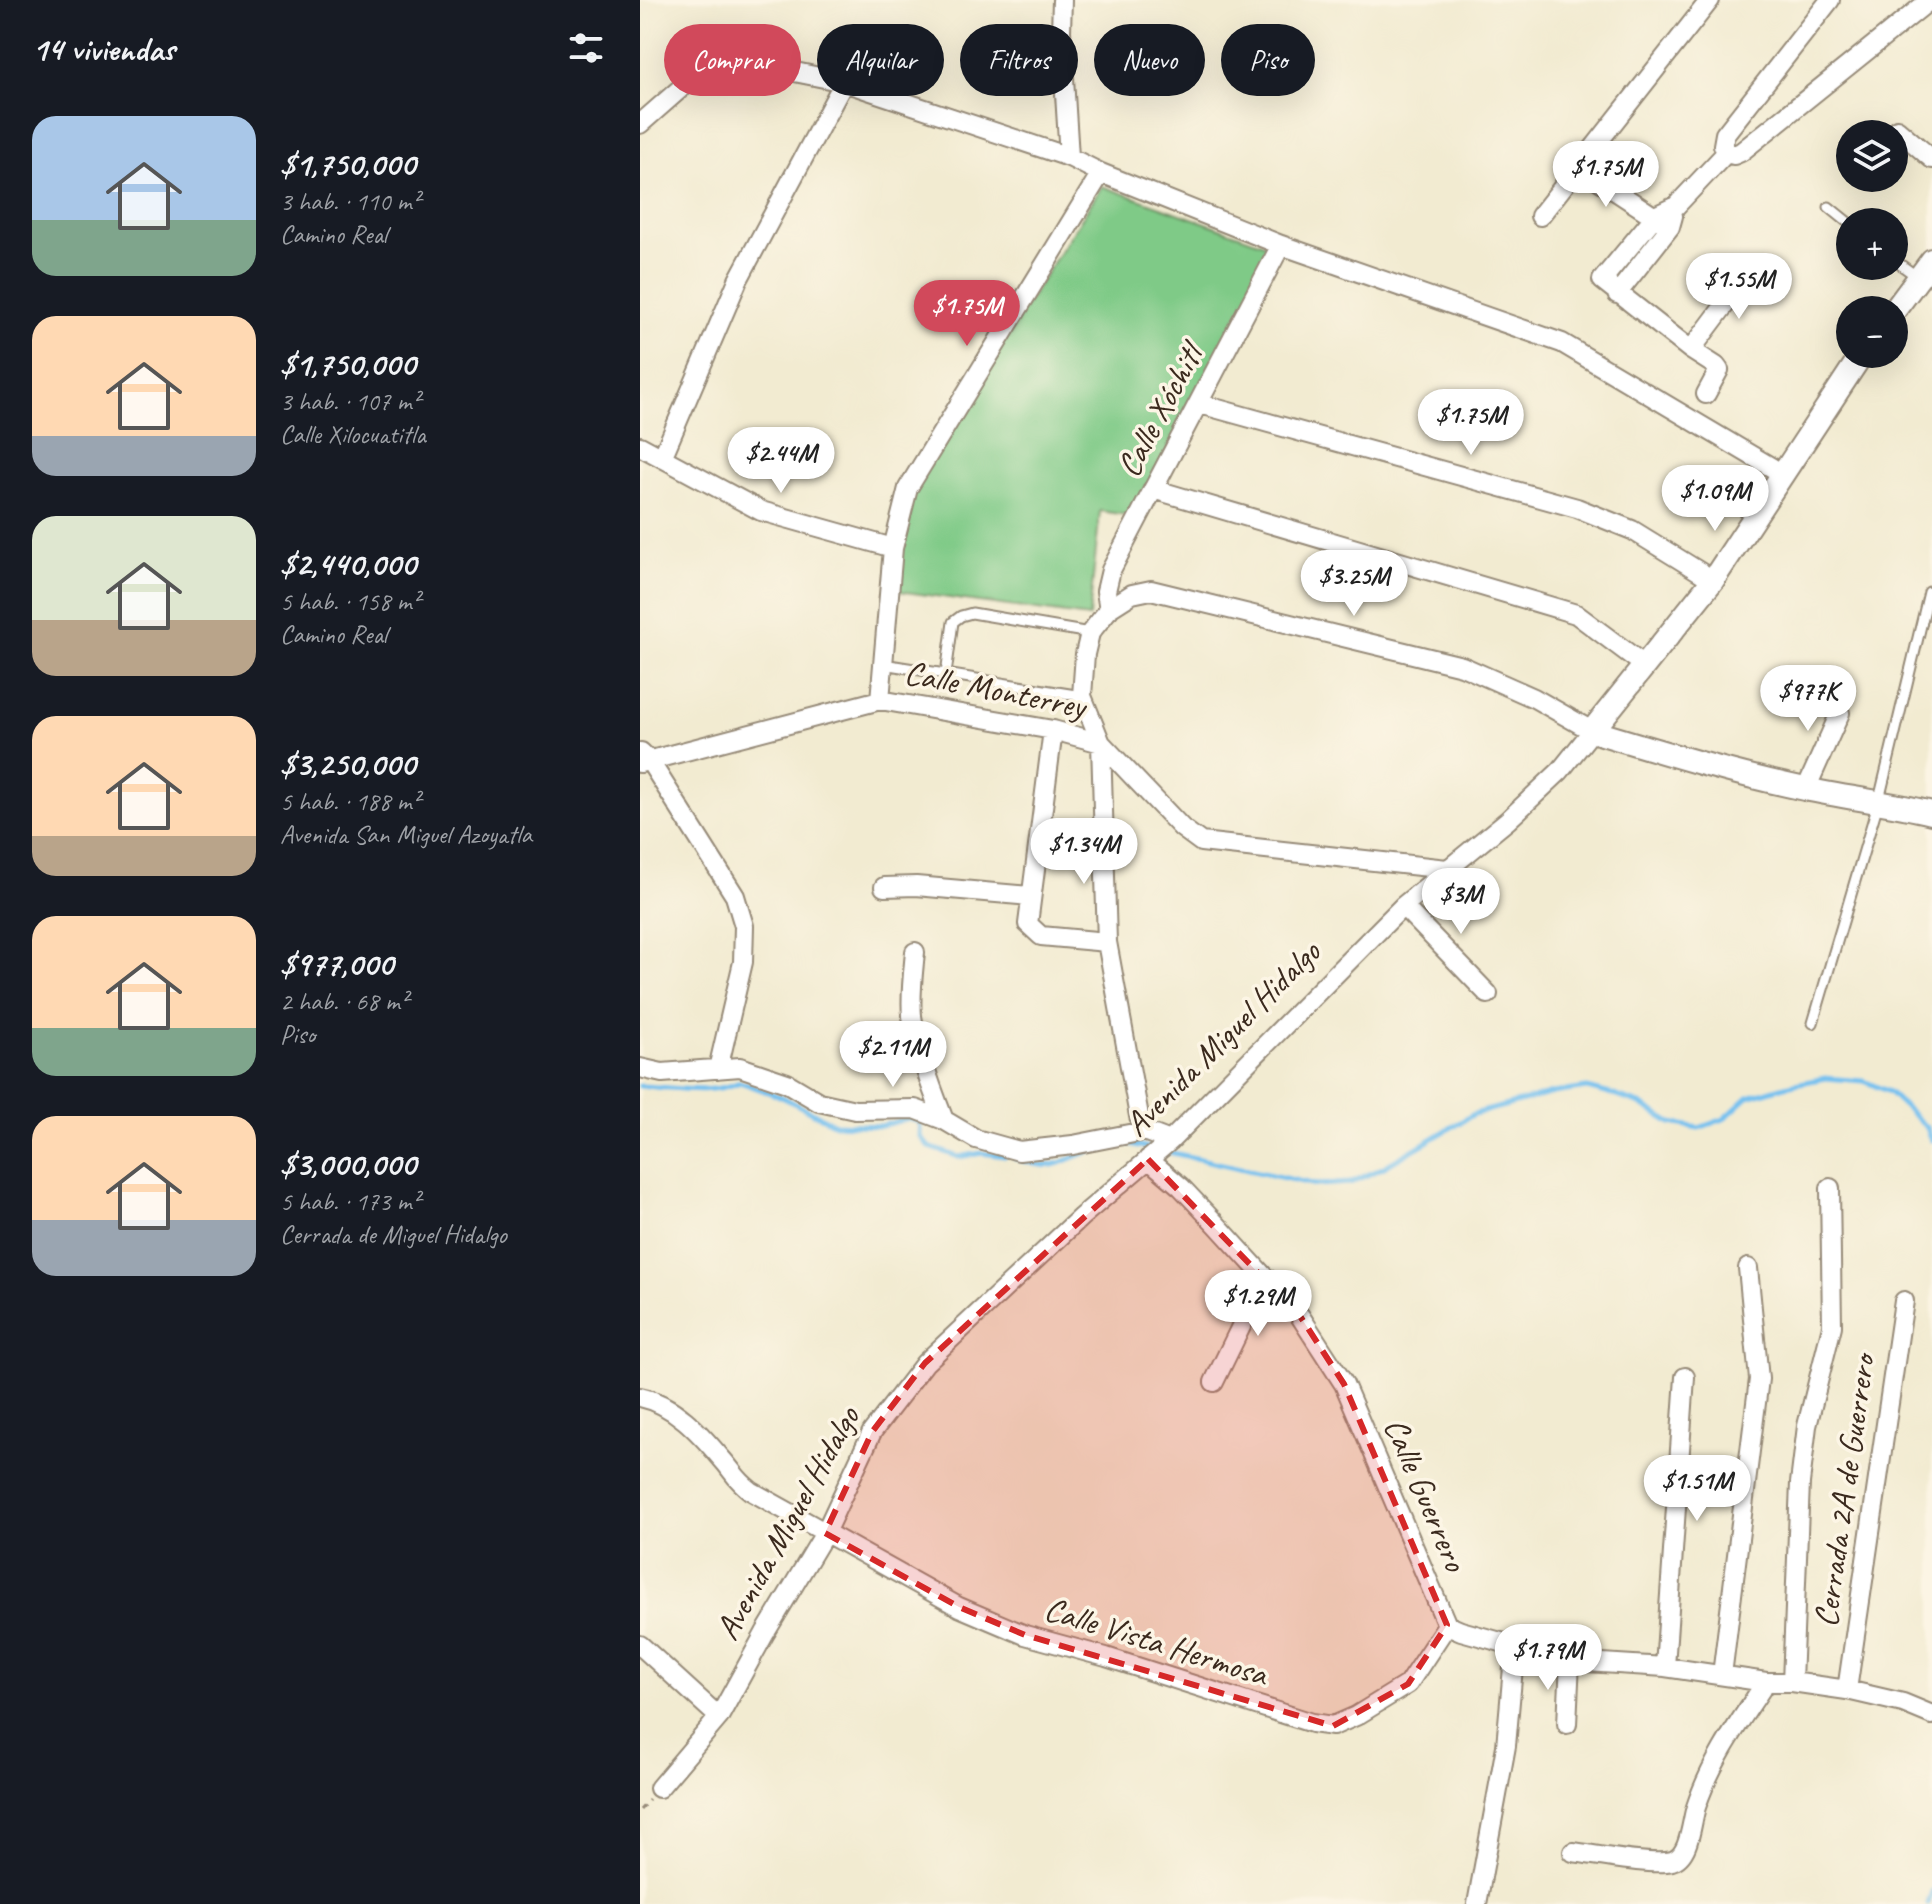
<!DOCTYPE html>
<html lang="es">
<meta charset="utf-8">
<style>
body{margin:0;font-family:Caveat,sans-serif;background:#242831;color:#f1f3f6;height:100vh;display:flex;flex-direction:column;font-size:30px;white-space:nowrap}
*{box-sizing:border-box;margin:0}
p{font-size:26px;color:#9ea1a6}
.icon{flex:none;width:44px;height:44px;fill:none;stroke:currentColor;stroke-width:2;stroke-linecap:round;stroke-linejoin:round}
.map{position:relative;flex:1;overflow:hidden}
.details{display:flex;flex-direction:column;background:#171b24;width:640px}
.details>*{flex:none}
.hud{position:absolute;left:24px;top:24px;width:760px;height:72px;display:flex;gap:16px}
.tools{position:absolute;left:1196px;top:120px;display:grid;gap:16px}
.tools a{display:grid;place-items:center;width:72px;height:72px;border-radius:50%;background:#171b24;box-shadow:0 8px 32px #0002;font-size:40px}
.price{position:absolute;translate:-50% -68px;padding:0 18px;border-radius:28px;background:#fff;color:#222;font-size:26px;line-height:52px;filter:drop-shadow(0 2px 4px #0008)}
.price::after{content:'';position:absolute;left:50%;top:48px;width:24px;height:18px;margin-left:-12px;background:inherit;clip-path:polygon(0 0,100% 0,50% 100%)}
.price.on{background:#d1495b;color:#fff}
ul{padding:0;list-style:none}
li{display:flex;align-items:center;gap:24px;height:200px;padding:0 32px}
li span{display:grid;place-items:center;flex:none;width:224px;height:160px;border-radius:24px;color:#555}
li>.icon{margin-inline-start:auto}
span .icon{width:96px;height:96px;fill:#fffc;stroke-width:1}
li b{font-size:34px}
h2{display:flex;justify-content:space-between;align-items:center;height:96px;padding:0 32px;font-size:34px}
.tag{padding:0 28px;border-radius:36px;background:#171b24;box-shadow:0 8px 32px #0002;font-size:28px;line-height:72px}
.tag.on{background:#d1495b;color:#fff}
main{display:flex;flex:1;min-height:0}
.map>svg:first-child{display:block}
.green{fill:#7fca87;stroke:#5d7a52;stroke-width:2}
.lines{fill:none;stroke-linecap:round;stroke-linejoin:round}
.stream{stroke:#76c1ef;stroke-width:5}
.service-casing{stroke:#968a78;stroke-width:13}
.minor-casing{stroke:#968a78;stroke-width:22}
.tertiary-casing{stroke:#968a78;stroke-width:26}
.path{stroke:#968a78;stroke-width:3;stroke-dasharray:6 6;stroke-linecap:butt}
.service{stroke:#fff;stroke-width:9}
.minor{stroke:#fff;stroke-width:18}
.tertiary{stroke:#fff;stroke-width:22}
.marked{fill:#d62828;fill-opacity:0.2;stroke:#d62828;stroke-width:6;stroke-dasharray:16 10;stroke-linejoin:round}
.labels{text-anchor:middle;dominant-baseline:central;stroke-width:7;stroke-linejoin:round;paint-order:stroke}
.street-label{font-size:34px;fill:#3b2a1e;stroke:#fcf5e5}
</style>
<main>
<section class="details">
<h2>14 viviendas<svg class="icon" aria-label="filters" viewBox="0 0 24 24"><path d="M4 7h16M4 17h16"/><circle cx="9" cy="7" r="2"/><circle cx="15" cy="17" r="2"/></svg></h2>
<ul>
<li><span style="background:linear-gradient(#a9c7e8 65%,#7fa58c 0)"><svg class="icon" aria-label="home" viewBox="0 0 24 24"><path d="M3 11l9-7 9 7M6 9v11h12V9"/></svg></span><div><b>$1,750,000</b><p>3 hab. · 110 m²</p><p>Camino Real</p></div></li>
<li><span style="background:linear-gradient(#ffd9b3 75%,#9aa5b1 0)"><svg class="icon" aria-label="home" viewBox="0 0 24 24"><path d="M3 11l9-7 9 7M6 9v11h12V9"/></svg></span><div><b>$1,750,000</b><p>3 hab. · 107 m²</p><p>Calle Xilocuatitla</p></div></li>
<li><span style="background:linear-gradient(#dfe7d0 65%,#b9a48a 0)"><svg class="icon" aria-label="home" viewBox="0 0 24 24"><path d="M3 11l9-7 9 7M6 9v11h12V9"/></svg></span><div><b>$2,440,000</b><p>5 hab. · 158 m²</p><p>Camino Real</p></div></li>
<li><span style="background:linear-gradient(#ffd9b3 75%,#b9a48a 0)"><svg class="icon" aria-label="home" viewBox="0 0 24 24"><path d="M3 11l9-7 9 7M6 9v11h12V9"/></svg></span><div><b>$3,250,000</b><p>5 hab. · 188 m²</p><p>Avenida San Miguel Azoyatla</p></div></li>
<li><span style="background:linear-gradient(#ffd9b3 70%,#7fa58c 0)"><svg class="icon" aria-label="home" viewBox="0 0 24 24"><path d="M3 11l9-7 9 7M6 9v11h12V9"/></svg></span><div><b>$977,000</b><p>2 hab. · 68 m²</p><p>Piso</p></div></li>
<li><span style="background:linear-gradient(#ffd9b3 65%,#9aa5b1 0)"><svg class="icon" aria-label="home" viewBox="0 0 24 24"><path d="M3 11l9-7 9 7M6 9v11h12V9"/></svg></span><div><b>$3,000,000</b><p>5 hab. · 173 m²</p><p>Cerrada de Miguel Hidalgo</p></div></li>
</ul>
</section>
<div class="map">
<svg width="1292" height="1904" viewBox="0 0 1292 1904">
<rect width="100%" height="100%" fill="#fcf5e5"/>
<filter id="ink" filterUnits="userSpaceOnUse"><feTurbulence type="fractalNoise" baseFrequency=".0125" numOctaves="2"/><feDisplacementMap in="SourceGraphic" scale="16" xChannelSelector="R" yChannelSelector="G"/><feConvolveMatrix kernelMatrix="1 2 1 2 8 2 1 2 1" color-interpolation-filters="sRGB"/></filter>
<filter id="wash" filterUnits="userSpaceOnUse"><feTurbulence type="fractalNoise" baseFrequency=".006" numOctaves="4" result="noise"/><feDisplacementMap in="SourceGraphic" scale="32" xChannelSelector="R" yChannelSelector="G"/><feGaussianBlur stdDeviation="1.8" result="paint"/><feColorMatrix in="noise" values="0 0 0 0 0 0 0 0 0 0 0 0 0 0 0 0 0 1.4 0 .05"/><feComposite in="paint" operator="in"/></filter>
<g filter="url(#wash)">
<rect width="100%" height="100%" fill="#f2ebd1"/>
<!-- green -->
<path class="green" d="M462,186l174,62 -144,268 -32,-5 -11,106 -199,-27 23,-107z"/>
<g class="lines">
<!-- stream -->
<path class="stream" d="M0,1086c34,1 68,10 100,-4l44,16 51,26 46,2 28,-8 11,5v13l9,11 30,10 23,-4 23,3
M485,1143l29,6
M524,1151l152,34 34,-2 34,-16 90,-53 79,-21 34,-5 27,7 26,9 31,19 28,5 25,-9 24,-22 37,-11 40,-8 39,3 25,11 38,36 5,12
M375,1158c42,16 43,3 81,-9
M1288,1904l4,-13"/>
</g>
</g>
<g filter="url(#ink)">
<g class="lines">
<defs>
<path id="service" d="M1189,207l21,17
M1254,260l25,18
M243,664l199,32
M306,674l7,-52 8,-6 11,-3 118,20
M1173,1023l66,-223 50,-208"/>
<path id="minor" d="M422,0l-1,31 8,126
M0,124l65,-57 21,-9 118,24 225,75 32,16 180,72 281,98 219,130
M1257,129l35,30
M1086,153l8,2 7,-3 189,-152
M1086,153l-3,-8 2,-11 105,-134
M939,167l91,60
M900,216l170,-216
M977,294l53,-67 3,-11
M1051,350l63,-84
M1066,394l13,-24 -3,-4 -25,-16 -89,-70 53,-64 21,-10 50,-53
M560,404l377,104 55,22 81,50
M0,446l121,65 132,37
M22,458l76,-178 106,-198
M513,489l423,125 68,51
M469,610l-3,-19 5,-21 170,-325
M240,700l13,-152 15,-60 193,-315
M413,730l-25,194 13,12 66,6
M1,752l8,8 86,136 9,30 -1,36 -25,107
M0,763l240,-63 173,30 48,13 81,85 19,14 246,27
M1166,789l34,-76
M244,887l32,-1 114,10
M763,906l85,88
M275,952c-2,21 -5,43 -3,64 4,30 21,76 32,104
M0,1068l22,5 78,-6 47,16 32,19 36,8 60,-1 29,11 32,19 43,12 54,-6 71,-14
M508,1159l33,28 36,38 83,91 44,68 103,241 14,6 109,30 95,6 101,15h26l55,8 56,13 29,12
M574,1382l51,-105
M0,1397c34,7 59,35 81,61 13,14 13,20 30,33l208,116 66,28 81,22 206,66 21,3 23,-10 52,-32 39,-59
M0,1645l79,72
M1025,1667l20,-290
M1082,1675l37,-296 -11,-111
M1152,1682l8,-199 7,-57 25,-100 -2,-138
M1207,1690l57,-389
M927,1724l3,-63
M19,1788l60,-71 46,-84 60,-100 47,-101 53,-69 156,-146 89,-76 233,-235 105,-86 52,-49 32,-40 -58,-33 -72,-32 -311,-76 -19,4 -22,14 -20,25 -5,21 -3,42 19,47 6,199 32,174 5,15 26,10
M933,1852c24,3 78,14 99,9 18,-5 19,-38 24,-54 15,-46 44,-86 70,-125
M837,1904l29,-158 9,-101"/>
<path id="tertiary" d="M1254,311l38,-51
M1222,354l-149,226 -121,151c70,21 141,43 213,58 43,9 85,14 127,24"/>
</defs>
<!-- service casing -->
<use href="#service" class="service-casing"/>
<!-- minor casing -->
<use href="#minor" class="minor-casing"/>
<!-- tertiary casing -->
<use href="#tertiary" class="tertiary-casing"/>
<!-- path -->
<path class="path" d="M0,1810l9,-10"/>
<!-- service -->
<use href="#service" class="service"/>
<!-- minor -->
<use href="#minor" class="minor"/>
<!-- tertiary -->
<use href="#tertiary" class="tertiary"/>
</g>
</g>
<!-- marked area -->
<path class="marked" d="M508,1159l152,157 44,68 103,241 -39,59 -75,42 -308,-91 -66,-28 -134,-74 47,-101 53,-69z"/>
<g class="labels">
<!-- street labels -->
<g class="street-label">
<text transform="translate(519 411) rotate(-62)">Calle Xóchitl</text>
<text transform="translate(355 689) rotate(11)">Calle Monterrey</text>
<text transform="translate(582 1038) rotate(-45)">Avenida Miguel Hidalgo</text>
<text transform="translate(1204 1491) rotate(-82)">Cerrada 2A de Guerrero</text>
<text transform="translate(786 1494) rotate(67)">Calle Guerrero</text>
<text transform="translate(147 1523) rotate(-61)">Avenida Miguel Hidalgo</text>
<text transform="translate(516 1641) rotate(17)">Calle Vista Hermosa</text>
</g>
</g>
</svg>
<div class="tools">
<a><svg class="icon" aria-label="layers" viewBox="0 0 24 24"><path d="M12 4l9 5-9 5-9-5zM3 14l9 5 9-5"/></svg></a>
<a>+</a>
<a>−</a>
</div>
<b class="price" style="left:966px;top:209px">$1.75M</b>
<b class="price" style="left:1099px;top:321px">$1.55M</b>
<b class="price on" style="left:327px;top:348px">$1.75M</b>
<b class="price" style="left:831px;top:457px">$1.75M</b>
<b class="price" style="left:141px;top:495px">$2.44M</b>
<b class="price" style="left:1075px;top:533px">$1.09M</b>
<b class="price" style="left:714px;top:618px">$3.25M</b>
<b class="price" style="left:1168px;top:733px">$977K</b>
<b class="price" style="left:444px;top:886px">$1.34M</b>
<b class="price" style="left:821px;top:936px">$3M</b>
<b class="price" style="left:253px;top:1089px">$2.11M</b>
<b class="price" style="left:618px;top:1338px">$1.29M</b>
<b class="price" style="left:1057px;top:1523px">$1.51M</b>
<b class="price" style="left:908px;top:1692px">$1.79M</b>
<div class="hud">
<a class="tag on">Comprar</a>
<a class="tag">Alquilar</a>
<a class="tag">Filtros</a>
<a class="tag">Nuevo</a>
<a class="tag">Piso</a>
</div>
</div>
</main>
